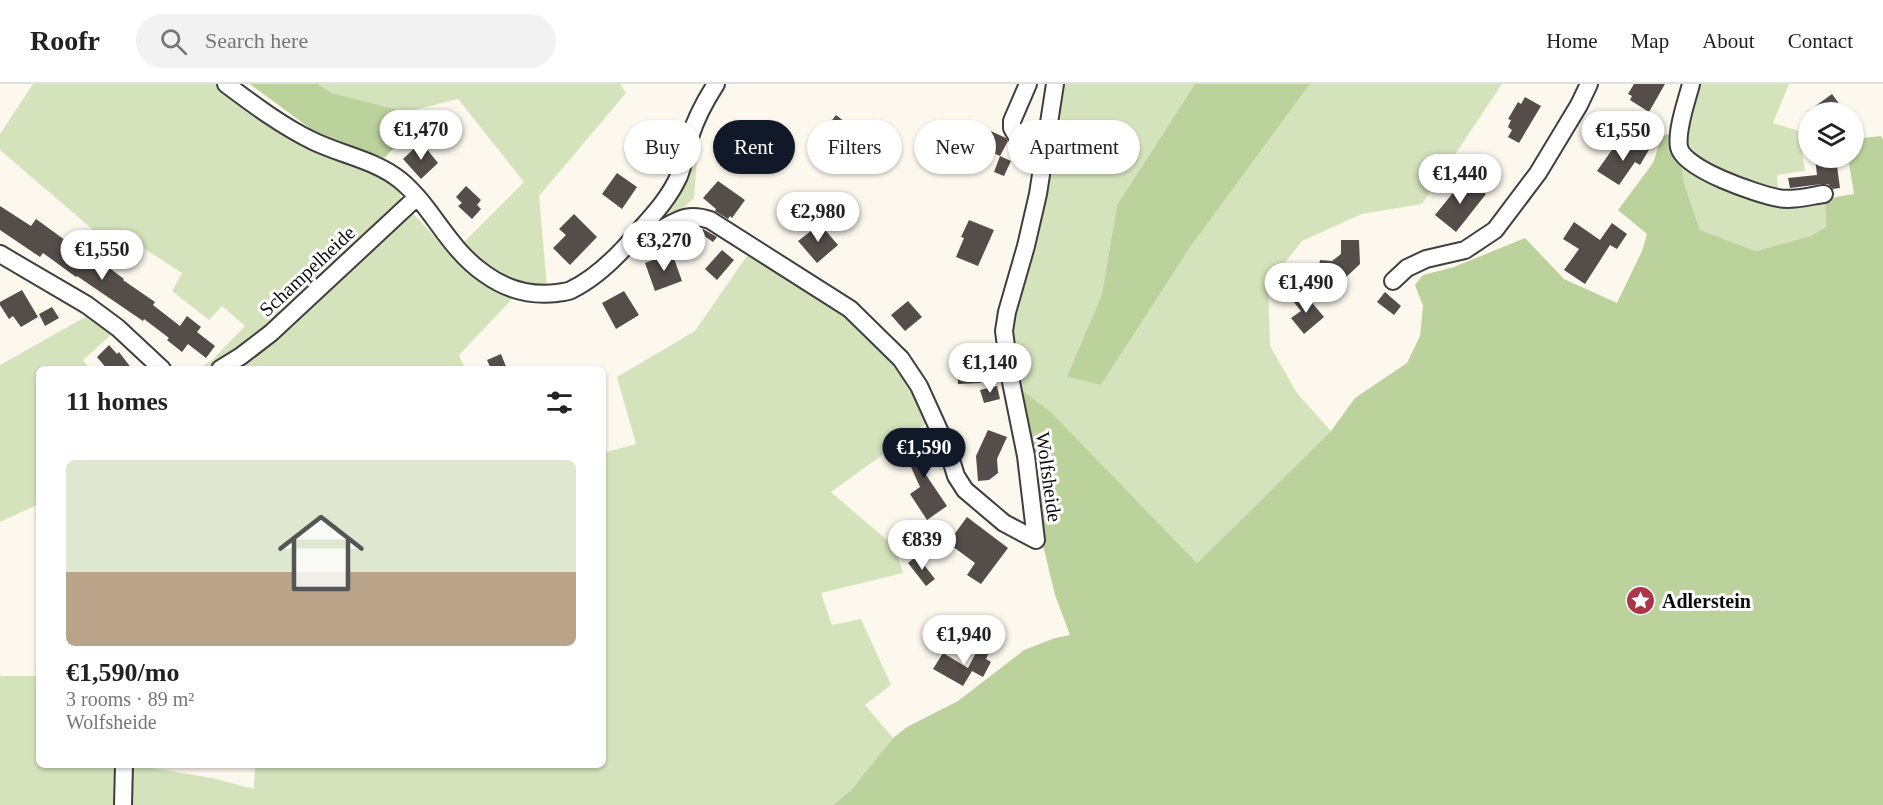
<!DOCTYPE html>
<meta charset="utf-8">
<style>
body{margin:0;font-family:Georgia,serif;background:#f2f2f2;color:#222;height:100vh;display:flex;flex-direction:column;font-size:22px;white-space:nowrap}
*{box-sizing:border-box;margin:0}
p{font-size:20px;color:#767676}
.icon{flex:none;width:33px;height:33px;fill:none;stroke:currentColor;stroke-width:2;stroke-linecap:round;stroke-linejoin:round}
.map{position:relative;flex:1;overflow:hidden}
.drawer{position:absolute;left:36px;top:282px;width:570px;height:402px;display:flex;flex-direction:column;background:#fff;border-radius:9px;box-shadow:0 2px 4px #0004}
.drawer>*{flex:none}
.guide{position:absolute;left:624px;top:36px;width:570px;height:54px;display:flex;gap:12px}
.tools{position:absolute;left:1798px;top:18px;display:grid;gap:12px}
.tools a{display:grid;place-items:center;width:66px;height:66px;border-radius:50%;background:#fff;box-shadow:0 2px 4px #0004;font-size:30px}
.price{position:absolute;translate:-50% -51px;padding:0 14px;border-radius:21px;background:#fff;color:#222;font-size:20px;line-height:39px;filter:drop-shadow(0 2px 3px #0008)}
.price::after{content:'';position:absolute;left:50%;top:36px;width:18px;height:14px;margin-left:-9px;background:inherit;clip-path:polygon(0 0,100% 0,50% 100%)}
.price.current{background:#111827;color:#fff}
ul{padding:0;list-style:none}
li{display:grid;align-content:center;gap:12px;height:318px;padding:0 30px}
li span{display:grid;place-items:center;height:186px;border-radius:9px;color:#555}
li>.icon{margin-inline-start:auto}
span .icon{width:108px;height:108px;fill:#fffc;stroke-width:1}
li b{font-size:26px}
h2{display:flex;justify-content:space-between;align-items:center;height:72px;padding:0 30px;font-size:26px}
.tag{padding:0 21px;border-radius:27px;background:#fff;box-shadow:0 2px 4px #0004;font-size:21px;line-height:54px}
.tag.current{background:#111827;color:#fff}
header{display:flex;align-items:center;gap:36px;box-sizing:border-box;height:84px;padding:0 30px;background:#fff;border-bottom:2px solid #e0e0e0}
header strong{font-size:28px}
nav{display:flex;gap:33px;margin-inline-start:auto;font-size:21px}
.search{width:420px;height:54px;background:#f2f2f2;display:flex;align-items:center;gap:15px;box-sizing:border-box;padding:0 21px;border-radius:33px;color:#767676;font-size:22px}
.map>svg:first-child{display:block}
.green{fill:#d5e3bc}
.forest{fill:#bbd29d}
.building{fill:#544d4a}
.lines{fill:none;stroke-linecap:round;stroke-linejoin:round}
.minor-casing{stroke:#3f3f3f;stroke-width:20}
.minor{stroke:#fff;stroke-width:16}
.labels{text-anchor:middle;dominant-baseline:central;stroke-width:6;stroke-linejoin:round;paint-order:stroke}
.street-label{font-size:20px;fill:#0c0c0c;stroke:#fff}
.poi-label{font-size:20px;font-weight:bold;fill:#0c0c0c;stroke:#fff;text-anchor:start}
</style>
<header>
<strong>Roofr</strong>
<div class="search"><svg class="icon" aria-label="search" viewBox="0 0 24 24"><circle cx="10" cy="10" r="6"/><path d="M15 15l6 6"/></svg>Search here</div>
<nav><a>Home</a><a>Map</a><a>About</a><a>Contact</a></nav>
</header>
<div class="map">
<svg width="1883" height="721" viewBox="0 0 1883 721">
<rect width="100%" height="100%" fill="#fdf8ee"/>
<!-- green -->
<path class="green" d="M33,0h184l66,52 85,34 23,11 8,8 2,9 12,16 38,39 63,44 -55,58 6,14h-266l14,-10 32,-33 -23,-20 -13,14 -37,-29 10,-18 -68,-44 -8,12 -106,-91v-16z
M318,0h302l6,9 -87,103 8,91 -36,-6 -27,-13 -21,-25 61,-61 -66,-83 -52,13 -74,-19z
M1063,0h132l-78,121 -15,89 -34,83 33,8 90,-139 119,-162h192l-80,120 -60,10 -60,27 -34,43 2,62 27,47 34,38 -134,132 -146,-151 -33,-25 -8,-53z
M1698,0h91l-16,39 26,8 6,40 -28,4 2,27 46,-3 1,26 -14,11 -56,15 -56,-21 -16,-47 -3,-26z
M696,58l2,5 -4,51 -17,16 -25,12z
M749,169l97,65 51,49 32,54 -98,71 64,55 8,26 -82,20 11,32 29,-6 30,66 -26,20 28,33 -42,52 -18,15h-833v-131l1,2h38v89h95l78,13 42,11 1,-24h348v-312l33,-9 -19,-67 78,-46z
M87,232l24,19 -28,25 7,9h-51v135l-39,18v-157z"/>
<!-- forest -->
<path class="forest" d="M250,0h68l14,9 74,19 -3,27 -19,19 -69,-26z
M1195,0h115l-119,162 -90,139 -34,-8 35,-83 15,-89z
M1669,50l12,23 3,26 16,47 56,21 55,-15 15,-10 -1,-27 29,-5 -6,-36h6v-19l27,-3 2,4v665h-1050l18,-15 42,-52 14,-11 51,-26 66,-51 31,-12 15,-3 -15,-40 -13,-54 -24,-154 33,25 146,151 134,-132 24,-33 52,-35 13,-27 3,-30 -8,-21 8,-10 31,-8 71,-29 39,41 53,24 25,-52 5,-17 -29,-24 35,-47 9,-27z"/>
<!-- building -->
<path class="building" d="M1634,0h31l-16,28 -19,-12 2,-4 -4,-2z
M1832,10l9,12 -8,6h-26z
M1525,13l16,9 -22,37 -11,-6 4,-7 -4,-3 3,-7 -3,-1 10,-17 3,2z
M836,31l19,15 -18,24 -19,-16z
M984,44l22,10 2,3 -8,15 -24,-11z
M640,46l21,15 -14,21 -22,-15z
M1635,55l15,9 -10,17 -5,-3 -16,23 -22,-14 17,-24 10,8z
M421,58l17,21 -17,16 -18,-20z
M1000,72l11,5 -7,15 -10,-4z
M1815,74h21l4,30 -7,1 -5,-5h-6l-32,4 -2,-10 29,-3z
M617,89l20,14 -15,22 -20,-15z
M1465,94l21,16 -30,38 -21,-17z
M718,97l27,19 -13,18 -2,-2 -2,3 -13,-8 1,-2 -13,-11z
M466,102l15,14 -4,5 4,4 -9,10 -14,-13 4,-3 -6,-6z
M0,122l31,20 5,-7 62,45 2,-3 24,18 -1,1 32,22 -2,3 27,21 7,-10 14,11 -4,5 18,14 -9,12 -18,-14 -6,8 -15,-12 2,-2 -25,-19 -1,2 -66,-45 -1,1 -33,-24 -3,4 -40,-27z
M574,130l23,23 -27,28 -17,-17 13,-13 -7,-6z
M969,136l25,10 -16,36 -22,-9 8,-19 -3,-1z
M1574,138l26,18 12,-17 15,11 -10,15 -7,-4 -25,39 -21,-14 15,-21 -16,-10z
M820,140l18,21 -21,18 -19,-22z
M703,145l14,8 -4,5 -13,-9z
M1341,156h18l1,24 -18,17 -2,12 -24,-9 4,-24 12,1 9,-7z
M722,166l12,10 -17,20 -12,-11z
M672,169l10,28 -27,10 -10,-28z
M22,206l16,27 -17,10 -8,-11 -4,3 -9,-14v-3z
M624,207l15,24 -23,14 -14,-26z
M1303,208l21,25 -20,17 -13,-16 10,-7 -8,-10z
M1385,208l16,14 -7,9 -17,-13z
M908,217l14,16 -17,14 -14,-16z
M52,223l7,11 -14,8 -6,-12z
M109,261l8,9 2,-2 13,17h-25l-10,-12z
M501,270l6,15h-16l-4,-9z
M979,276l2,23 -23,1 -1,-23z
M997,302l3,13 -16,4 -4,-13z
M988,346l19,7 -10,22 1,14 -9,7 -11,1 -2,-25z
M924,354l11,25 -13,6 25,37 -20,14 -17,-26 10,-7 -18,-40z
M967,433l41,31 -27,36 -14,-9 8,-12 -27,-20z
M917,472l18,23 -9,7 -18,-23z
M981,559l10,5 -5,11 5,3 -8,15 -11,-6 -9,15 -30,-17 10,-16 25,15z"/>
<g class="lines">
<defs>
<path id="minor" d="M226,0c28,21 56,42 87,57 29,14 62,19 87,39 32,26 48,69 85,94 22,16 46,22 72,19 5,-1 10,-1 14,-3 27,-13 49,-36 68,-59 15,-17 30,-33 40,-55 5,-12 6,-26 11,-39 6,-19 15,-36 26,-53
M1028,0l-16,37v7l4,7 13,5 13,19
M1691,0c-4,16 -15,46 -12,63 4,22 78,47 99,51 15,3 31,-2 46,-4
M629,159c9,-3 19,-6 27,-11 21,-11 30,-20 54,-12l140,89 51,50 18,27 29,64 8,26 9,14 39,33 32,17 -10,-84 -16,-79 -6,-46 3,-19 19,-66 12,-52 17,-110
M0,170l87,51 31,23 44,41
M1393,197l14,-13 19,-9 39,-9 30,-20 43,-57 41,-68 10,-21
M220,285l21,-13 30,-23 146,-136
M123,721l1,-40"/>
</defs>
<!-- minor casing -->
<use href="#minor" class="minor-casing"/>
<!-- minor -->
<use href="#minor" class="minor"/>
</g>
<!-- icons -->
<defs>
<symbol id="sight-disc" viewBox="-11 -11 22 22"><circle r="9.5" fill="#ab3649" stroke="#fff"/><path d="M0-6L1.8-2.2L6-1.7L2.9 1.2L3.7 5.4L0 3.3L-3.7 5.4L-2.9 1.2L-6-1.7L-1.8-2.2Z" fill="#fff"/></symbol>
</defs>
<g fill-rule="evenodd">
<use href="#sight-disc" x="1624" y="500" width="33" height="33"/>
</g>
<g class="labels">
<!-- street labels -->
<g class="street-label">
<text transform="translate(307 187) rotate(-43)">Schampelheide</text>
<text transform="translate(1049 393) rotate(82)">Wolfsheide</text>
</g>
<!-- poi labels -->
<g class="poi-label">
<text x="1662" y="517">Adlerstein</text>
</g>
</g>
</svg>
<div class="tools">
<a><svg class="icon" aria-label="layers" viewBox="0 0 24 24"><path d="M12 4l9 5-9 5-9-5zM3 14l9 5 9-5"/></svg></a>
</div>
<b class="price" style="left:421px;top:77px">€1,470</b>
<b class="price" style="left:1623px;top:78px">€1,550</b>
<b class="price" style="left:1460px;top:121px">€1,440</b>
<b class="price" style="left:818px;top:159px">€2,980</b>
<b class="price" style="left:664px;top:188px">€3,270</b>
<b class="price" style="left:102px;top:197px">€1,550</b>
<b class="price" style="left:1306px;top:230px">€1,490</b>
<b class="price" style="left:990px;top:310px">€1,140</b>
<b class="price current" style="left:924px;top:395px">€1,590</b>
<b class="price" style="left:922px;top:487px">€839</b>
<b class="price" style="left:964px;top:582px">€1,940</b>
<div class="guide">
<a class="tag">Buy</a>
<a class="tag current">Rent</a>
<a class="tag">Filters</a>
<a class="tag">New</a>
<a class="tag">Apartment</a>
</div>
<section class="drawer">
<h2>11 homes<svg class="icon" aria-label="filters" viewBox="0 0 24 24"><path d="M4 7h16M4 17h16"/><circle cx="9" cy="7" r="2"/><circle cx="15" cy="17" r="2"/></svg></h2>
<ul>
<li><span style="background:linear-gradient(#dfe7d0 60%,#b9a48a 0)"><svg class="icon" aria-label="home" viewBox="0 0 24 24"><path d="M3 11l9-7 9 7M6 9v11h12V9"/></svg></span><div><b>€1,590/mo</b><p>3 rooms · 89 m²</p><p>Wolfsheide</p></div></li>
</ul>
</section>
</div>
